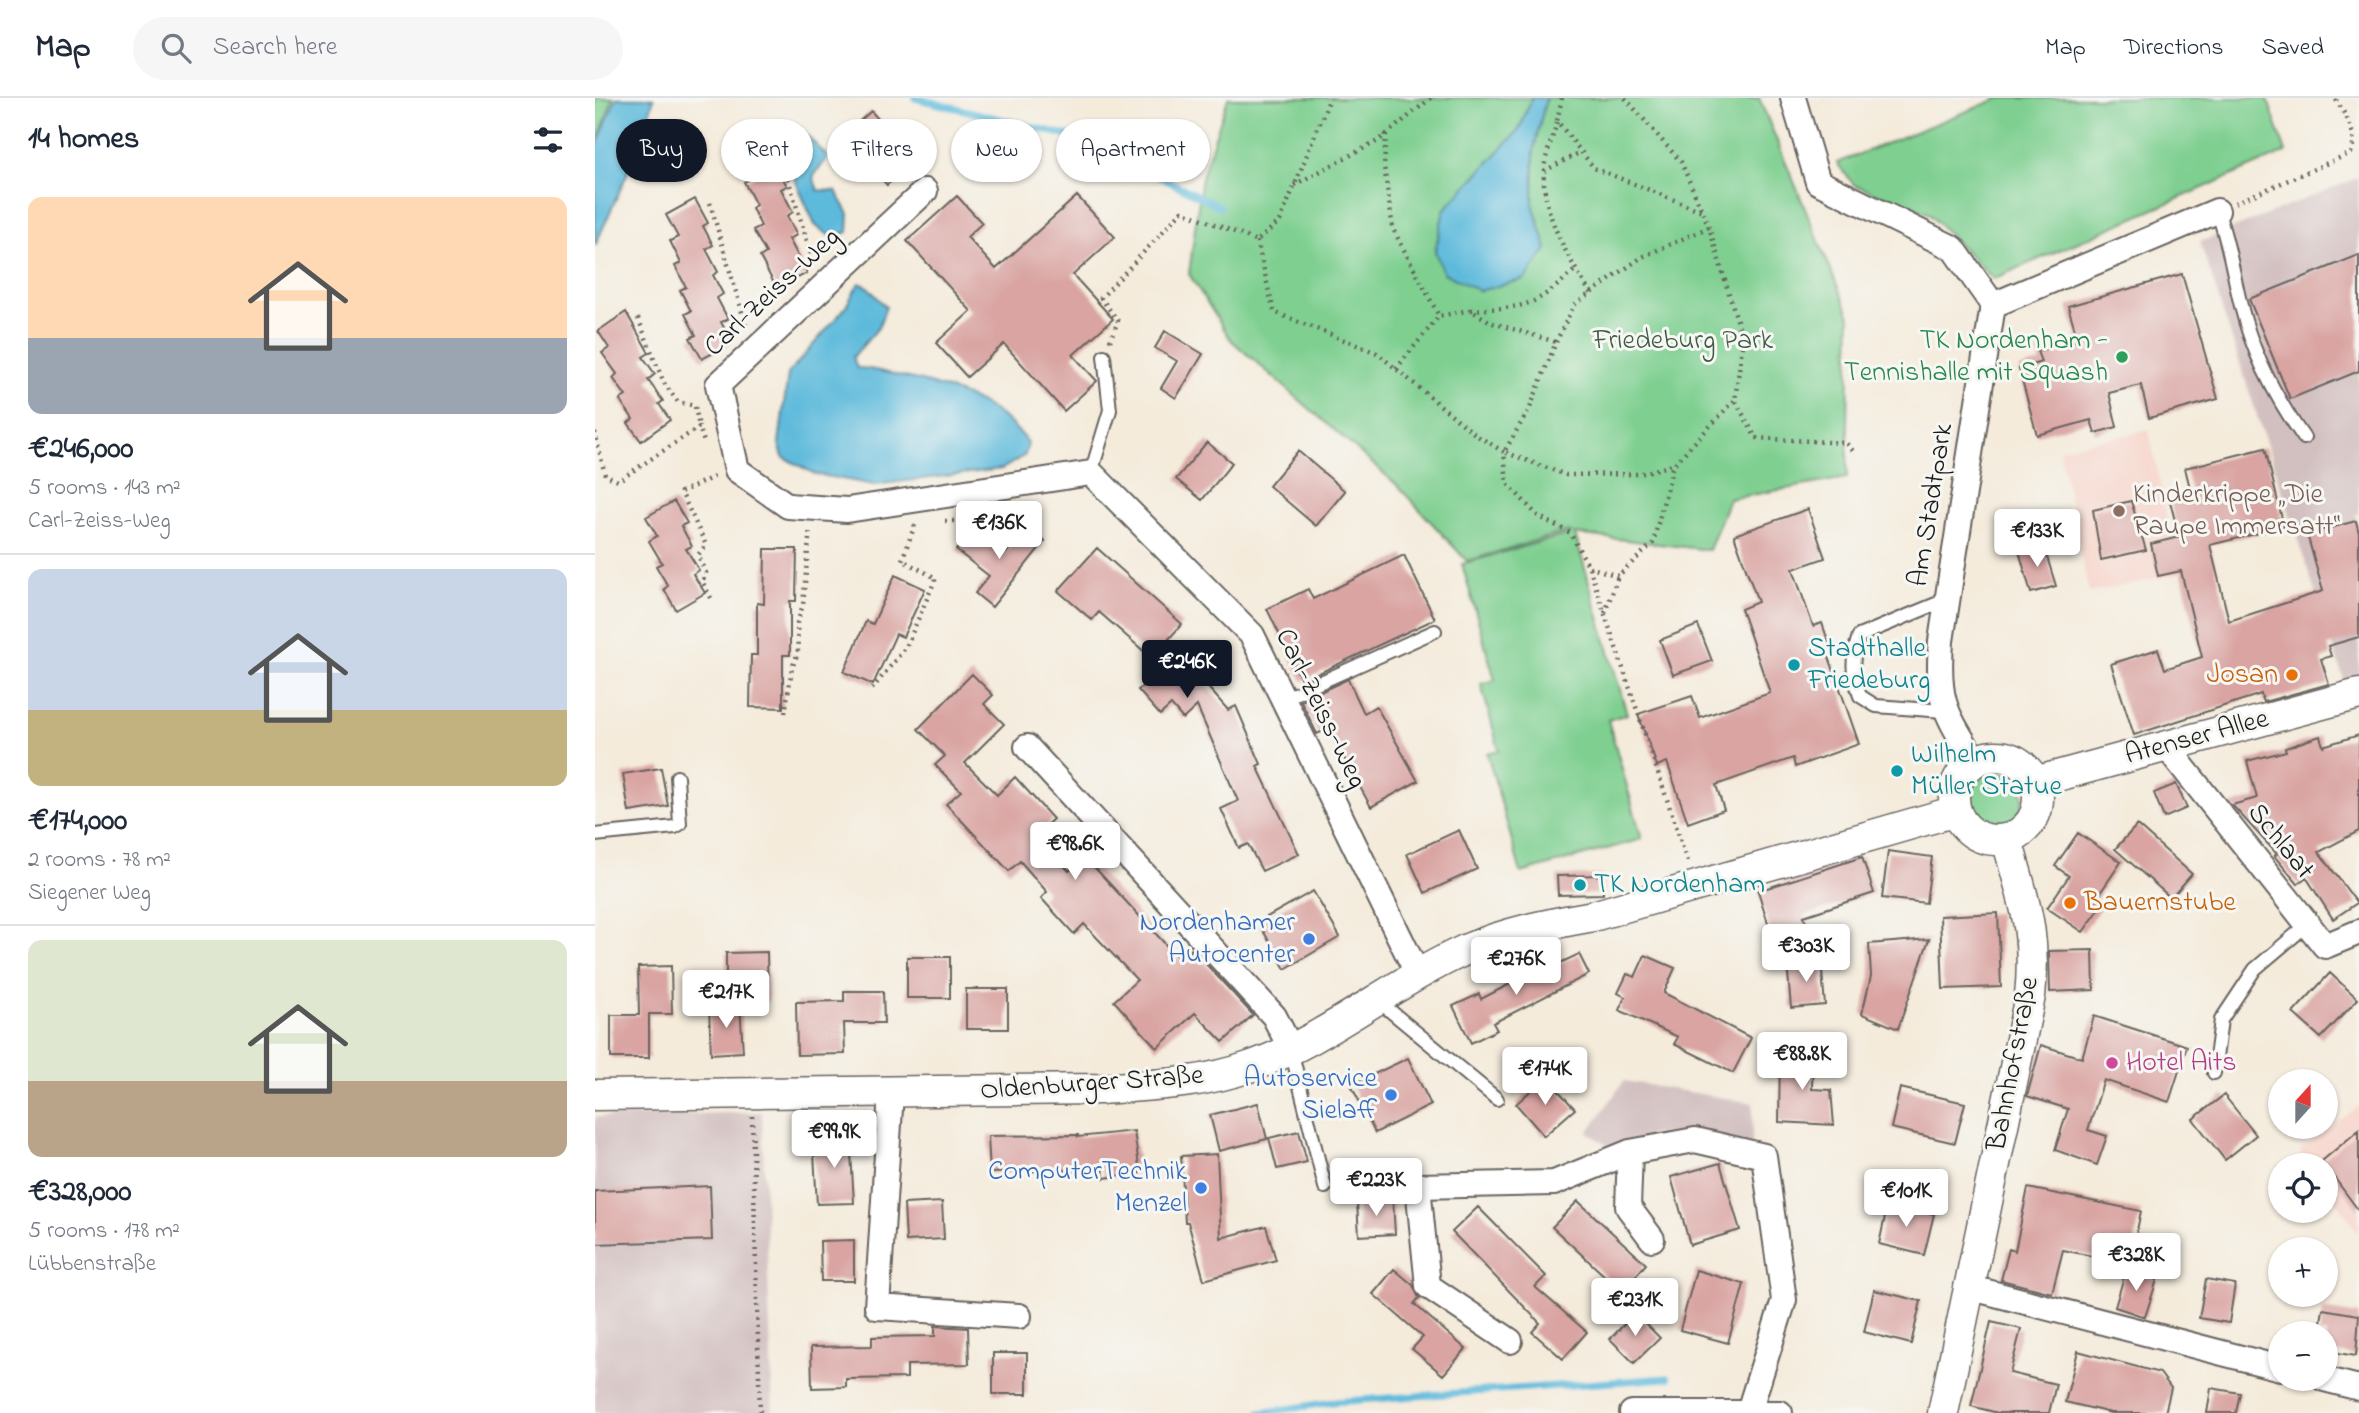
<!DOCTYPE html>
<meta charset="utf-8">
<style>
body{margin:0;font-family:"Indie Flower",sans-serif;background:#f6f6f7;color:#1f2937;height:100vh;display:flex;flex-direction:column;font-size:26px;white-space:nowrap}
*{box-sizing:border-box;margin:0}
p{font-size:23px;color:#747a83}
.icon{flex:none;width:38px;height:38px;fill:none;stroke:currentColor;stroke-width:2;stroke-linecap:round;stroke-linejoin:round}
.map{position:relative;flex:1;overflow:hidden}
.details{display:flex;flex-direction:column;background:#fff;width:595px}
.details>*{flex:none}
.top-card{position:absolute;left:21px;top:21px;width:665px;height:63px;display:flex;gap:14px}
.needle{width:46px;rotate:21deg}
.buttons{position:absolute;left:1673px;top:971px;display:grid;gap:14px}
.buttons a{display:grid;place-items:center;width:70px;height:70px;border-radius:50%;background:#fff;box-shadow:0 2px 5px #0004;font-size:35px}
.price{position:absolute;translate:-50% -60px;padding:0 16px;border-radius:7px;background:#fff;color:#222;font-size:23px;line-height:46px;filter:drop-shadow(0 2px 4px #0008)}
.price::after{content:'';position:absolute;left:50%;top:42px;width:21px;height:16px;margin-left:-10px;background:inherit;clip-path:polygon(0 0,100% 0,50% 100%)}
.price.on{background:#111827;color:#fff}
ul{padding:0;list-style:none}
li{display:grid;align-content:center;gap:14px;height:371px;padding:0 28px}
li+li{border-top:2px solid #e0e1e3}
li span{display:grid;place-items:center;height:217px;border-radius:14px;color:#555}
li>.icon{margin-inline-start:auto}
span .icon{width:126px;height:126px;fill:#fffc;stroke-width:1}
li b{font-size:30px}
h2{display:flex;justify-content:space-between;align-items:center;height:84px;padding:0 28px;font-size:30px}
.tag{padding:0 24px;border-radius:32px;background:#fff;box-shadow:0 2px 5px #0004;font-size:24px;line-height:63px}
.tag.on{background:#111827;color:#fff}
header{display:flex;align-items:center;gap:42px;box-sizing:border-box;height:98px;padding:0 35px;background:#fff;border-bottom:2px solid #e0e1e3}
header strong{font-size:33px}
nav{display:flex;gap:38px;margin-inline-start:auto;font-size:24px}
.search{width:490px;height:63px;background:#f6f6f7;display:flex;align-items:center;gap:18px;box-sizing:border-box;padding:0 24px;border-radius:38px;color:#747a83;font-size:26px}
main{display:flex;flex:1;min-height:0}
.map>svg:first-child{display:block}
.built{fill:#f7d1c6}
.industrial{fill:#d2bfbf}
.green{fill:#7ecf90;stroke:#4d7656;stroke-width:2}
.water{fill:#5dbadb;stroke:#3c6b7c;stroke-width:2}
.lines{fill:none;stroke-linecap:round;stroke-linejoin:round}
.stream{stroke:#5dbadb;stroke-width:7}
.building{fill:#d9a4a2}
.service-casing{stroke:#68645f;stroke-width:16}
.minor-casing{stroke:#68645f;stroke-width:28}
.tertiary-casing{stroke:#68645f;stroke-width:33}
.path{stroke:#68645f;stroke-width:4.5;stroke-dasharray:2 5;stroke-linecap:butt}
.service{stroke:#fff;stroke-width:12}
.minor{stroke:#fff;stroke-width:24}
.tertiary{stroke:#fff;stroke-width:30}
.leisure-dot{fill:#2e9e5b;stroke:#f6f6f2;stroke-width:2.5}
.education-dot{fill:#8d6e63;stroke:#f6f6f2;stroke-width:2.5}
.culture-dot{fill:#0f9aa8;stroke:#f6f6f2;stroke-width:2.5}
.food-dot{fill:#e8710a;stroke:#f6f6f2;stroke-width:2.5}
.shop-dot{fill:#3f7fe0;stroke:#f6f6f2;stroke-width:2.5}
.hotel-dot{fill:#d1479c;stroke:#f6f6f2;stroke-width:2.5}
.labels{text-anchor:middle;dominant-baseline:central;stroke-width:6;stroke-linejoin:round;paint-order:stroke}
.street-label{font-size:28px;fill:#1c1c1c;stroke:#f6f6f2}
.park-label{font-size:28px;fill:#3e5b45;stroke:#f6f6f2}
.leisure-label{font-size:28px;fill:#27864d;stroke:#f6f6f2;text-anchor:end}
.education-label{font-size:28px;fill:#785e54;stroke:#f6f6f2;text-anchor:start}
.culture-label{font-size:28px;fill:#0d838f;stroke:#f6f6f2;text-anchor:start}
.food-label{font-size:28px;fill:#c56008;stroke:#f6f6f2;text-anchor:end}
.shop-label{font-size:28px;fill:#366cbe;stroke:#f6f6f2;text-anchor:end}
.hotel-label{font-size:28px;fill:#b23c85;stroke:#f6f6f2;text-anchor:start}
</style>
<header>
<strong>Map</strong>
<div class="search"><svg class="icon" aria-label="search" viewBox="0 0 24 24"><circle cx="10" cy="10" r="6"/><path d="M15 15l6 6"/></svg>Search here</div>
<nav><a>Map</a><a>Directions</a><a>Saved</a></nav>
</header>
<main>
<section class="details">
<h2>14 homes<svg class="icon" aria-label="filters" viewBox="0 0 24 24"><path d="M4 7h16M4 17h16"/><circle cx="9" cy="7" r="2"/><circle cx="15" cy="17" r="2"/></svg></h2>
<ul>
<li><span style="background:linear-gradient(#ffd9b3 65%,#9aa5b1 0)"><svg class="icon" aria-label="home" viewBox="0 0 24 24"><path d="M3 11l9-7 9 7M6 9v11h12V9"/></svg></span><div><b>€246,000</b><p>5 rooms · 143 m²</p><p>Carl-Zeiss-Weg</p></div></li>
<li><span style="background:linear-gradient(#c9d6e8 65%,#c2b280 0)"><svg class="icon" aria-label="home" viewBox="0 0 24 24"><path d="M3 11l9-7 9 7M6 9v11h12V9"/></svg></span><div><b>€174,000</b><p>2 rooms · 78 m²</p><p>Siegener Weg</p></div></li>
<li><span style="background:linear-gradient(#dfe7d0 65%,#b9a48a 0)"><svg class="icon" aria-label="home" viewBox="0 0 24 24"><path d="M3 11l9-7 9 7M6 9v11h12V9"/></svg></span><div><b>€328,000</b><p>5 rooms · 178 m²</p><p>Lübbenstraße</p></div></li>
</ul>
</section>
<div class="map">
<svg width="1764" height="1315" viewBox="0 0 1764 1315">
<rect width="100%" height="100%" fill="#f6f6f2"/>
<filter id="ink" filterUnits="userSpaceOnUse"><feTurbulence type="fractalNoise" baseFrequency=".0143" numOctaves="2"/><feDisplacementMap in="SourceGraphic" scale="14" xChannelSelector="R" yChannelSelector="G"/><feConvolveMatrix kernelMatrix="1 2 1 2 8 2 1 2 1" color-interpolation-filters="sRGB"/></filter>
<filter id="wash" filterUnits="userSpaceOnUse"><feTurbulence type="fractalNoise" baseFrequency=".00686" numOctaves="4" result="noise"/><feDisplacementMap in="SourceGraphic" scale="28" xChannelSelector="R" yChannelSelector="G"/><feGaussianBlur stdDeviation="1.57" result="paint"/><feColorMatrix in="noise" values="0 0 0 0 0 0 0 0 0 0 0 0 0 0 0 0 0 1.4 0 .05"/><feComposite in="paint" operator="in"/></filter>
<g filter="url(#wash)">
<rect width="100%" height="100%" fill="#f4ebdb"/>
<!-- built -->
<path class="built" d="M1554,332l30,144 -90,19 -30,-144z
M1764,1008v127l-33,-46v-21l-16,-1 -11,-14z"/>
<!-- industrial -->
<path class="industrial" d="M1764,79v336l-4,1 4,19v146l-14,4 -145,-441z
M1029,983l129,22 -1,42 -96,-11 -45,14 -23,-16z
M167,1014l11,301h-178v-296z"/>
<!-- green -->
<path class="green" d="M0,0h18l-18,51z
M633,0h304l-13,32 -75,80 -9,42 112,-3 -14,-45 1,-55 12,-51h213l91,218 -3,162 -118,21 -20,51 -134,-16 52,180 -19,6 34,119 -121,34 -34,-120 12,-3 -18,-66 14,-4 -33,-116 110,-31 -7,-1 -98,29 -70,-76 -166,-145 -42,-66 13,-98z
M1405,0h267l19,54 -293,127 -65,-66 -74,-28 -17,-22z
M1374 700a27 27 0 1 1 54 0a27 27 0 1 1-54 0Z"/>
<!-- water -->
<path class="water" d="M21,0h38l-14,47 -45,101v-96z
M937,0h14l-12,51 -1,55 14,45 -22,30 -46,12 -35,-18 -9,-21 9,-42 75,-80z
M201,26l32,33 -15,20 5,13 18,1 13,23 -1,18 -15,6 -18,-13 -30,-68 3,-9 -5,-20z
M264,185l8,3 19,21 -8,21 -25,29 4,11c17,0 32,6 48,9 46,11 96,26 123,67l-3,11 -23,14 -128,16 -59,-11 -32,-17 -4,-14 9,-69 57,-66z"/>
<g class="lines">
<!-- stream -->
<path class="stream" d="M320,0l174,43 131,66
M665,1315l73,-11 335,-24"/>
</g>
<g id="blocks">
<!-- building -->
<path class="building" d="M276,13l44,49 -28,25 -44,-49z
M181,67l11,21 -6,3 12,23 -6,4 10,19 -8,4 18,34 -30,16 -17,-32 6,-4 -13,-23 8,-4 -9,-18 4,-3 -12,-23z
M362,98l25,27 -15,14 29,32 81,-73 38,41 -42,38 40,44 -40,36 24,26 -33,30 -60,-67 -37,33 -31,-34 35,-32 -64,-70z
M100,101l13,24 -5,3 10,19 -7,4 12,23 -5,3 10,19 -6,4 11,21 -7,3 11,21 -30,16 -12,-21 6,-3 -11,-21 6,-3 -11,-21 6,-3 -11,-21 6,-3 -11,-22 8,-4 -12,-22z
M1764,157v116l-69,28 -41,-100z
M1587,176l36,125 -69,19 -8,-33 -32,8 8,34 -22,6 -4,-13 -54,15 -18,-66 22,-7 -4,-11 41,-11 -10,-34z
M31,214l23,41 -6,4 12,17 -7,6 15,21 -4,3 11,16 -29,21 -13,-18 5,-4 -13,-19 6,-4 -13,-18 4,-4 -15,-21 7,-5 -11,-17z
M570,233l38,23 -27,44 -15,-10 16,-27 -22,-13z
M612,344l25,21 -30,37 -26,-21z
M1670,350l19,79 -74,18 19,76 94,-30 -16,-57 49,-13 3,12v104l-31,9 3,10 -10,3 8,25 -65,18 -3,-8 -127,41 -23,-71 47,-15 7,20 37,-12 -21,-86 -23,5 -7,-32 28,-7 -9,-36 22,-5 -7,-28z
M703,353l47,40 -29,35 -47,-40z
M79,403l13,22 -6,3 11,20 -6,3 13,21 -6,4 12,19 -29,17 -12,-21 4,-3 -12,-20 6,-3 -13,-22 8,-5 -11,-19z
M1536,403l15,49 -45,10 -8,-50z
M1213,411l17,49 -32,11 20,57 9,-3 10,30 -4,1 31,90 -64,23 -2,-9 -77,27 8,25 -36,13 -21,-61 -10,4 -19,-52 54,-18 8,22 70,-25 -29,-84 17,-7 -24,-67z
M432,429l18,14 -53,66 -17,-14 14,-17 -33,-26 18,-22 32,25z
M1448,446l13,42 -25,7 -12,-42z
M502,450l85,76 -15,17 61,69 8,-4 25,58 -4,2 42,88 -37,17 -14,-27 -9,4 -18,-39 17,-8 -41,-95 -14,13 -12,-14 -11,10 -22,-25 25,-22 -64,-56 -7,8 -34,-29z
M170,451h32l-1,52h-6v54h-7v53l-33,-1 1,-52h6v-52l7,1z
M809,457l31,64 -133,62 -35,-72 41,-20 5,10z
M300,477l30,14 -22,48 -7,-3 -23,51 -29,-13 22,-51 7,3z
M1103,527l14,36 -39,14 -13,-35z
M377,576l21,21 -9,9 20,20 -39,39 32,32 18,-18 38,42 -17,16 33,36 16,-14 95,103 12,-11 61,66 -30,27 -28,-29 -38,35 -43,-47 23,-21 -53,-56 -10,10 -33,-36 6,-6 -27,-31 -11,10 -63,-67 15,-13 -26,-26 10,-9 -27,-27z
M753,581l16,34 12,-7 42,75 -47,26 -43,-78 -11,5 -16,-33z
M1764,637v96l-40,21 38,51 -24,16 -27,-42 -8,7 -24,-28 3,-2 -45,-49 25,-7 -10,-37 39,-10 -1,-3 35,-12 3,10z
M66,670l7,38 -39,6 -6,-38z
M1581,686l11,24 -23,10 -10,-25z
M1542,727l55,49 -21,24 -56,-49z
M864,732l18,39 -52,24 -18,-39z
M1483,735l43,29 -27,40 7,5 -18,25 -36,-24 22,-32 -14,-10z
M1293,753l44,6 -6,46 -44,-5z
M1267,759l12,36 -70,23 4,12 -35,11 -15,-48z
M1007,777l1,19 -45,1 -1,-19z
M718,793l27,46 -55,32 -27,-47z
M1403,815l3,74 -58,2 -3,-73z
M1334,841l-31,90 -36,-15 9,-38 -2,-32z
M1498,852l1,40 -44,2 -1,-41z
M172,854l1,50 -42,1v-50z
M984,856l10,20 -96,49 4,7 -26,13 -18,-37 26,-12 2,5 58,-30 2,3z
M1050,857l30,13 -11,25 87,45 -18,35 -59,-29 4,-7 -59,-27 6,-13 -7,-4 9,-19 8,3z
M312,859h43v41h-43z
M1226,862l4,45 -34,3 -4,-46z
M76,868l1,48h-23v44h-38v-43h28l-1,-48z
M1735,875l28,26 -37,39 -28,-25z
M371,891h42v40h-42z
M249,893h39l1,32h-40l1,31 -48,1 -1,-53 48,-1z
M145,907l3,47 -32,2 -2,-47z
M1499,918l93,30 -18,56 -65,-22 -16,50 19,6 -10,29 -42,-15 13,-41 -41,-13 14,-51 41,13z
M1185,953l33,1 -1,37 19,1 3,35 -55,-3z
M813,960l23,47 -56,28 -24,-48z
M951,979l29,32 -31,27 -28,-32z
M1305,990l65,15 -10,40 -64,-15z
M1629,997l32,40 -31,25 -32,-41z
M663,1005l9,36 -48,12 -9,-36z
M1764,1032v81l-37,-50z
M539,1033l6,42 -36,5 -1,-9 -113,4 -2,-37 90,-1v2z
M704,1033l8,31 -30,7 -8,-31z
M255,1038l4,67 -37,1 -4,-66z
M622,1056l4,84 45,-12 10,34 -72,20 -16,-58h-3l-4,-66z
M1125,1065l20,67 -50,15 -19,-68z
M115,1088l2,54 -117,4v-53z
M1433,1090l113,23 -11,53 -67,-14 -11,43 -51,-13 8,-31 6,2z
M798,1102l2,34 -36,2 -2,-34z
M983,1103l68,63 -24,28 -70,-65z
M347,1104l2,37 -38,2 -2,-37z
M1293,1105l46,11 -10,41 -45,-11z
M883,1109l68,69 -11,11 52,45 -24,27 -31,-27 8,-9 -88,-91z
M259,1142v41h-33l-1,-40z
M799,1171l19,16 6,13 -5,6 52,45 -23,26 -31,-26 11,-12 -50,-43z
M1101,1172l48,14 -16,59 -48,-13z
M1531,1172l31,10 -12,37 -30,-10z
M1611,1181l29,5 -6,39 -30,-5z
M1279,1192l47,11 -10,43 -47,-12z
M1728,1211l36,6 -3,41 -30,-5v-17h-7z
M1040,1215l25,25 -26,25 -24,-24z
M1396,1224l30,7 -11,44 46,11 -7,29h-51l-27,-7z
M340,1228l33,2 1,36 -62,1v13l-61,1v8l-34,1 -1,-41 61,-1v-9l63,-1z
M1483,1253l82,22 11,15 -6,25h-54l-46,-11z
M398,1255h34v41h-34z
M1616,1290l29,5 -4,20h-29z"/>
</g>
</g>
<g filter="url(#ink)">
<use href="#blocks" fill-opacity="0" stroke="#68645f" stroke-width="2"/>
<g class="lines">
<defs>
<path id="service" d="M1622,113c12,31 16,63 24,95 12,49 34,91 63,132
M496,375l19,-63 -6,-54
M688,601l152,-68
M1349,613l-68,-5 -16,-10c-8,-22 -9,-37 -1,-60l89,-37
M0,737l80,-8 5,-3 -3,-47
M782,902l120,99
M696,952l34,137
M1619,975l7,-53 34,-51 53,-45"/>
<path id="minor" d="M1198,0l25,84 135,66 40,57 -52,336c-4,61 3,69 34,120
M330,93l-207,194 19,85 51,36 59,4 244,-37 161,162 166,340
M1398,207l224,-94
M1571,648l159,200 34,-14
M432,649l247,269 17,33
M296,995l-14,214 142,9
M1035,1054l-2,55 24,32
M1373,1189l312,81
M915,1243l-82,-55 -10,-100 136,-3 76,-31 65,-12 69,16 20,144 -35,111
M1729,1281l35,9
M1037,1315h148"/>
<path id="tertiary" d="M1359 700a42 42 0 1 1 84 0a42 42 0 1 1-84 0Z
M1440,684l324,-88
M0,997l507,-6c50,-4 99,-5 147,-22 78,-27 141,-83 216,-117 41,-18 84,-26 128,-34l363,-105
M1348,1315l87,-417c7,-67 -7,-95 -23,-157"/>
</defs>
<!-- service casing -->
<use href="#service" class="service-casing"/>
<!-- minor casing -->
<use href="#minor" class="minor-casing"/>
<!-- tertiary casing -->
<use href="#tertiary" class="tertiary-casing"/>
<!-- path -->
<path class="path" d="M967,0l-5,23 37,47 108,43
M1030,0l56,64 28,65 34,113 -8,60 21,38 90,5 10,11
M962,24c-4,15 -12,33 -13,49 -3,42 25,88 47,123
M791,36l-2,32 9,63 46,87
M189,67l30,99
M949,73l37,-19
M699,87l84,-44 53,-43
M115,105l36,123
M1640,105l116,-50c8,-20 -6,-38 -16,-55
M1114,129l-67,30 -68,48 -18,37 -26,66 -26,44 62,23 73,-1 34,-9 62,-65
M662,143l17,71 103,41 99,82 28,17 3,31 31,33 32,17 19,34 99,295
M876,212c56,-3 62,-2 104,-40
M43,220l26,65 14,19 17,4 4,21
M515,243l8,-20 -17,-23 81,-87 75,30 23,-20 50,-123
M801,271l43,-53 31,-6 23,13 63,19
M0,334l10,43 13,6 81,-54 5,15
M350,423h40l30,-11
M994,469l29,9 35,-33 20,-78
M116,500l-9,-17 4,-8 -8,-18 8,-10 -25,-53 35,-16
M1010,515l13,-37
M277,591l34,-42 30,-69 -34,-18 14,-38
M190,615l7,-45 6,-15 -1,-30 6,-18 7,-77
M157,1018l8,297
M745,1088h58"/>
<!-- service -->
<use href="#service" class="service"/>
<!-- minor -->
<use href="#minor" class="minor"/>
<!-- tertiary -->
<use href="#tertiary" class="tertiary"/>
</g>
</g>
<!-- markers -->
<circle class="leisure-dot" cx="1527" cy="259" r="7"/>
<circle class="education-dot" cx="1524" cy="413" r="7"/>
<g class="culture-dot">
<circle cx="1199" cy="567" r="7"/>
<circle cx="1302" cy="673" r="7"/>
<circle cx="985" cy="787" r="7"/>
</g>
<g class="food-dot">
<circle cx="1697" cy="577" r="7"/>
<circle cx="1475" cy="805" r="7"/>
</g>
<g class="shop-dot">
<circle cx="714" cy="841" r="7"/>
<circle cx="796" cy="997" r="7"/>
<circle cx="606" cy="1090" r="7"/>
</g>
<circle class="hotel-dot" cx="1517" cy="965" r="7"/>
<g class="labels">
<!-- street labels -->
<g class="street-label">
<text transform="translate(178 195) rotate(-43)">Carl-Zeiss-Weg</text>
<text transform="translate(1337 407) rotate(-81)">Am Stadtpark</text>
<text transform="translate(725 611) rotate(64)">Carl-Zeiss-Weg</text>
<text transform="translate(1602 640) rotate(-15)">Atenser Allee</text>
<text transform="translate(1685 744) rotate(51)">Schlaat</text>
<text transform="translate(1419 966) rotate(-79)">Bahnhofstraße</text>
<text transform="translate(497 986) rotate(-4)">Oldenburger Straße</text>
</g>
<!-- park labels -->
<g class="park-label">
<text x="1088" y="243">Friedeburg Park</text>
</g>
<!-- leisure labels -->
<g class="leisure-label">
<text x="1513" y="243">TK Nordenham -<tspan x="1513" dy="32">Tennishalle mit Squash</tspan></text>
</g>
<!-- education labels -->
<g class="education-label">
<text x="1538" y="397">Kinderkrippe „Die<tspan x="1538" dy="32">Raupe Immersatt“</tspan></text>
</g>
<!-- culture labels -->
<g class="culture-label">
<text x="1213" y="551">Stadthalle<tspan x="1213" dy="32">Friedeburg</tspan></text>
<text x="1316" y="657">Wilhelm<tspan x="1316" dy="32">Müller Statue</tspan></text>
<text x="999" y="787">TK Nordenham</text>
</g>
<!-- food labels -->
<g class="food-label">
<text x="1683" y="577">Josan</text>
<text x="1489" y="805" text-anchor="start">Bauernstube</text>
</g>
<!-- shop labels -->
<g class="shop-label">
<text x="700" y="825">Nordenhamer<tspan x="700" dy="32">Autocenter</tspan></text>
<text x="782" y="981">Autoservice<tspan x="782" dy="32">Sielaff</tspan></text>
<text x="592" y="1074">ComputerTechnik<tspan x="592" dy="32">Menzel</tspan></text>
</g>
<!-- hotel labels -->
<g class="hotel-label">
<text x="1531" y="965">Hotel Aits</text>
</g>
</g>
</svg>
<div class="buttons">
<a><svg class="needle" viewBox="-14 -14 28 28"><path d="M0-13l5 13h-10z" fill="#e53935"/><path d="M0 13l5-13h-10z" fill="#747a83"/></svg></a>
<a><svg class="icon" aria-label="locate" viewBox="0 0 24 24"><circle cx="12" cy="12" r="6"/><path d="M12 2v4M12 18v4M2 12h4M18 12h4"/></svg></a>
<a>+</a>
<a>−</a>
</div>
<b class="price" style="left:404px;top:463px">€136K</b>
<b class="price" style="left:1442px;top:471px">€133K</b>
<b class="price on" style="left:592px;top:602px">€246K</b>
<b class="price" style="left:480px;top:784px">€98.6K</b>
<b class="price" style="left:1211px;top:886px">€303K</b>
<b class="price" style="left:921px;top:899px">€276K</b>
<b class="price" style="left:131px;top:932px">€217K</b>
<b class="price" style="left:1207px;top:994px">€88.8K</b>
<b class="price" style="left:950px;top:1009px">€174K</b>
<b class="price" style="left:239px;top:1072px">€99.9K</b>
<b class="price" style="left:781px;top:1120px">€223K</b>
<b class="price" style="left:1311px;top:1131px">€101K</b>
<b class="price" style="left:1541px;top:1195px">€328K</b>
<b class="price" style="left:1040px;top:1240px">€231K</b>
<div class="top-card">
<a class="tag on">Buy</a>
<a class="tag">Rent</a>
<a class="tag">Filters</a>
<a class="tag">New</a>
<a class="tag">Apartment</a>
</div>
</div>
</main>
